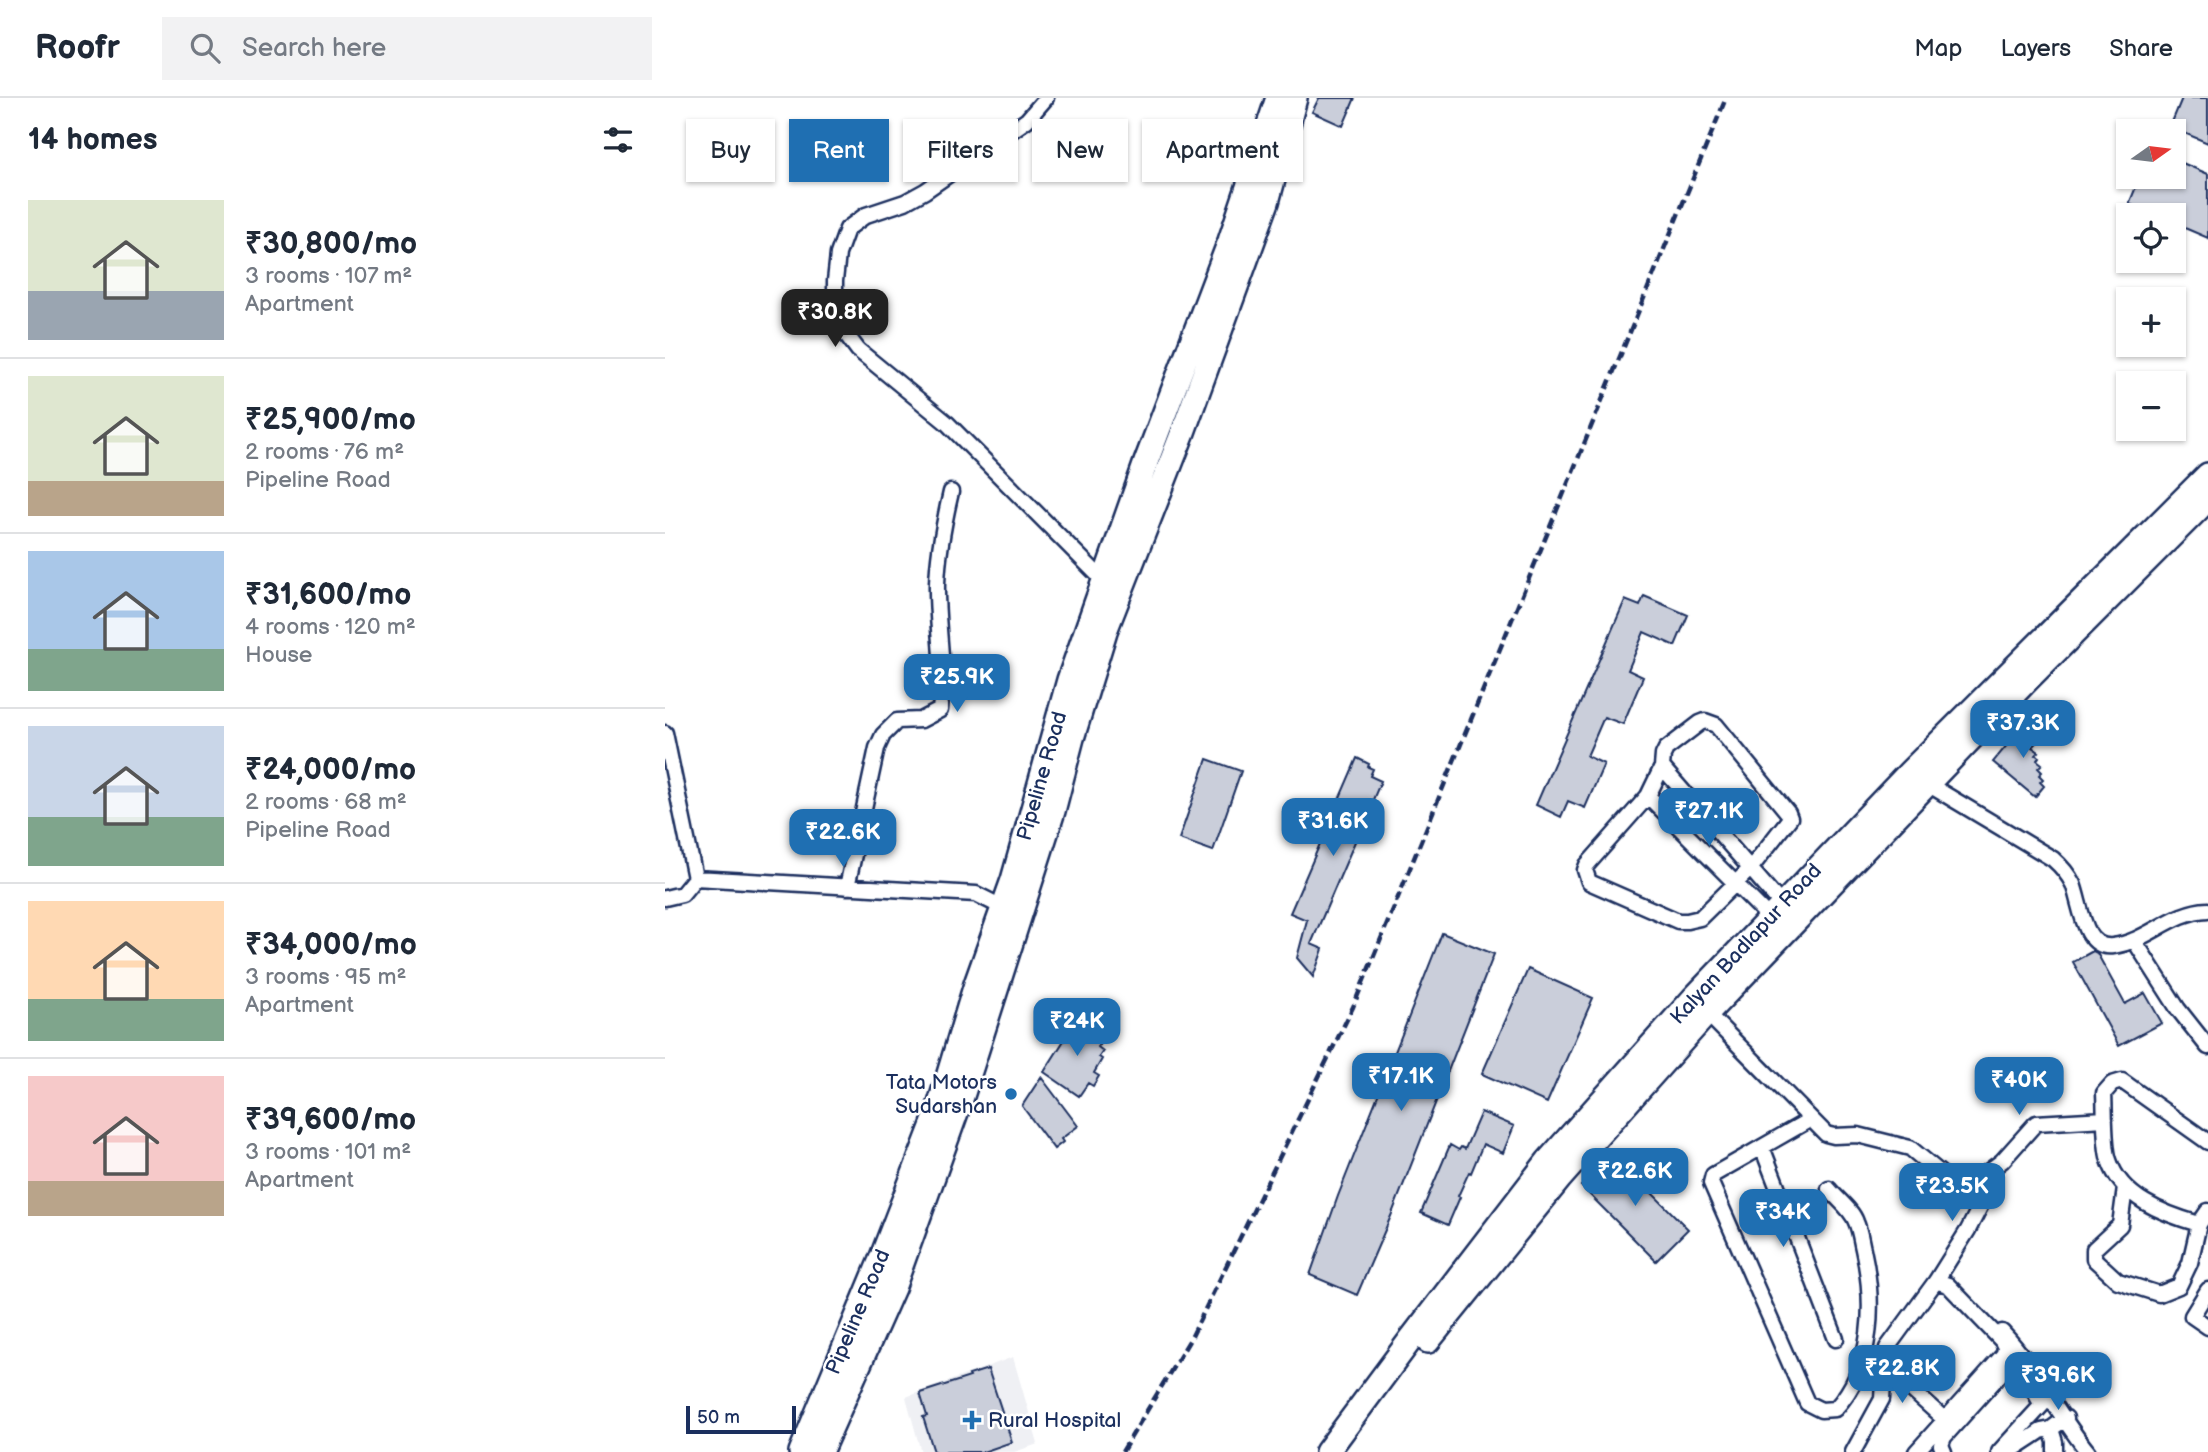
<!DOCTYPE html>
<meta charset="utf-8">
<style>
body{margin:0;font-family:"Balsamiq Sans",sans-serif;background:#f2f2f3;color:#1f2937;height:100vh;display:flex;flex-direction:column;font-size:26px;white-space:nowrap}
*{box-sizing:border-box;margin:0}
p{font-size:23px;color:#747a83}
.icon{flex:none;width:38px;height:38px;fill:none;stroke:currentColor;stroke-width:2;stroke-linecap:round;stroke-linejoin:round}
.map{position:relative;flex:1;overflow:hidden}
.details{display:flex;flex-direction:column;background:#fff;width:665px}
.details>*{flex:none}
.guide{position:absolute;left:21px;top:21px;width:665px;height:63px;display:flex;gap:14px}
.needle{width:46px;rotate:76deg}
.tools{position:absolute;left:1451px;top:21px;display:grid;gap:14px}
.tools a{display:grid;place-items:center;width:70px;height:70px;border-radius:0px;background:#fff;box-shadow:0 2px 5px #0004;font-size:35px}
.scale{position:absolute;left:21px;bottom:18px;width:110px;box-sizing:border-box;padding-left:7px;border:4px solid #1b2f5e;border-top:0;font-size:19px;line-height:24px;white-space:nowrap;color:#1b2f5e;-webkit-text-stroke:5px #fff;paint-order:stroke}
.price{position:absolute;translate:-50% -60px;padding:0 16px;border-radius:14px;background:#1f6fb2;color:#fff;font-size:23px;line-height:46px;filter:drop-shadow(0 2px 4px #0008)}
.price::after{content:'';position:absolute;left:50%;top:42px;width:21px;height:16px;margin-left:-10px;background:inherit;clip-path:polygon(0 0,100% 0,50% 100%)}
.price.selected{background:#222;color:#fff}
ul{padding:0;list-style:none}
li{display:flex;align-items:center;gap:21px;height:175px;padding:0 28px}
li+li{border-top:2px solid #e0e1e3}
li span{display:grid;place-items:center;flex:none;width:196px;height:140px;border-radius:0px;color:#555}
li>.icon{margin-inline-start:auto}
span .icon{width:84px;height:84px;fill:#fffc;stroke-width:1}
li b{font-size:30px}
h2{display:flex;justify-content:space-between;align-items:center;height:84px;padding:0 28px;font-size:30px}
.chip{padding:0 24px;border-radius:0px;background:#fff;box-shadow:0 2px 5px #0004;font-size:24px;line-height:63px}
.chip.selected{background:#1f6fb2;color:#fff}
header{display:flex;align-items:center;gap:42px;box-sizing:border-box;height:98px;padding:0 35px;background:#fff;border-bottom:2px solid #e0e1e3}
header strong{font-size:33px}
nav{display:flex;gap:38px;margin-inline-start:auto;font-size:24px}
.search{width:490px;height:63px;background:#f2f2f3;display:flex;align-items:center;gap:18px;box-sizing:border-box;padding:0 24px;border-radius:0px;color:#747a83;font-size:26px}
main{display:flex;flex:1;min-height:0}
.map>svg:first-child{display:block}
.built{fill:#eff0f4}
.building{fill:#caceda;stroke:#1b2f5e;stroke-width:2}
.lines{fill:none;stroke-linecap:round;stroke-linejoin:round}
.street-casing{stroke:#1b2f5e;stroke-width:19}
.primary-casing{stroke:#1b2f5e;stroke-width:28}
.street{stroke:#fff;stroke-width:14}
.primary{stroke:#fff;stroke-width:23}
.rail{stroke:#1b2f5e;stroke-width:4.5;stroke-dasharray:10 5;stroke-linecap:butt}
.poi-dot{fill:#1f6fb2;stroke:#fff;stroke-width:2.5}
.labels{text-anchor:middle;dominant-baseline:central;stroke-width:5;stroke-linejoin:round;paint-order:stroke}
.street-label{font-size:21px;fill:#1b2f5e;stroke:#fff}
.poi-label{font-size:21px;fill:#1b2f5e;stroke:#fff;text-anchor:end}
</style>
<header>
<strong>Roofr</strong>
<div class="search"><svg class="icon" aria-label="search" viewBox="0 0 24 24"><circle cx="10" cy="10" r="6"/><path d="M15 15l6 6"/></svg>Search here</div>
<nav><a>Map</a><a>Layers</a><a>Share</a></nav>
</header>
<main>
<section class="details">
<h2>14 homes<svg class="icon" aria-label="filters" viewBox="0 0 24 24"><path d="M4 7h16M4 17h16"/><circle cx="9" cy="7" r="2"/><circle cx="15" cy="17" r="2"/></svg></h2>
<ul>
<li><span style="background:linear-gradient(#dfe7d0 65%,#9aa5b1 0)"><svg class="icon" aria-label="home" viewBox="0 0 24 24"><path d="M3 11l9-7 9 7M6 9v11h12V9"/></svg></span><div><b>₹30,800/mo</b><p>3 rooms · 107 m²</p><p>Apartment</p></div></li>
<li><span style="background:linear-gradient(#dfe7d0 75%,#b9a48a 0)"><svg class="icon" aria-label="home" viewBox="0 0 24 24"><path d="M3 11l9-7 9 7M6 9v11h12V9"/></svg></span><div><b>₹25,900/mo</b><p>2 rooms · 76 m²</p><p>Pipeline Road</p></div></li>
<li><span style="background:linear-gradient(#a9c7e8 70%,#7fa58c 0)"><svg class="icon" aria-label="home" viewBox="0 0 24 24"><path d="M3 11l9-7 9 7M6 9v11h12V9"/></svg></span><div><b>₹31,600/mo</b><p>4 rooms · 120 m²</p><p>House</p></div></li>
<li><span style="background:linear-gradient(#c9d6e8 65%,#7fa58c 0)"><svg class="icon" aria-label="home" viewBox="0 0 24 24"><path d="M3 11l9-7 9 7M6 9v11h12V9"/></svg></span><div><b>₹24,000/mo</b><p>2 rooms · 68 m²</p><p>Pipeline Road</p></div></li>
<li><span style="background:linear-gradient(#ffd9b3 70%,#7fa58c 0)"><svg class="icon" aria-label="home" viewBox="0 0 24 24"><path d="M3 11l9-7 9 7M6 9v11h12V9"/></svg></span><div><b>₹34,000/mo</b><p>3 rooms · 95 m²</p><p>Apartment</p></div></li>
<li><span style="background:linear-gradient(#f6c9c9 75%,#b9a48a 0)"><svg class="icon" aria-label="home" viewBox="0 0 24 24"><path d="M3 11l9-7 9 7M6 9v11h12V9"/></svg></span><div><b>₹39,600/mo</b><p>3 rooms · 101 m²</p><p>Apartment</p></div></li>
</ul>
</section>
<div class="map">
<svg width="1543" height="1354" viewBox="0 0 1543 1354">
<rect width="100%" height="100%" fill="#fff"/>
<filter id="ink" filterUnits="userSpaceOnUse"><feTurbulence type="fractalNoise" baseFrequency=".0143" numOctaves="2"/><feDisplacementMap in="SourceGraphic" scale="14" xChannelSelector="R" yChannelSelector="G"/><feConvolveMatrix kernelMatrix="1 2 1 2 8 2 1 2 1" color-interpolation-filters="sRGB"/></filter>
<g filter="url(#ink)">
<!-- built -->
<path class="built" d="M348,1259l25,87 -24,8h-93l-15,-55z"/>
<!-- building -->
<path class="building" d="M654,0h36l-12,28 -31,-14z
M1517,0h26v45l-38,-16z
M1508,61l35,15v64l-35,-15v-8h-18l-26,-11 11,-27h33z
M979,498l44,19 -13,31 -31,-14 -16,38 15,7 -20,47 -19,-7 -17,39 17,8 -19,44 -17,-7 -7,16 -25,-12 89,-205 15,6z
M1361,624l16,14 -10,11 7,5 -3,3 3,2 -2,3 5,4 -4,4 4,4 -3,3 4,4 -3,3 4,4 -9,11 -42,-35z
M692,660l12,6 -1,3 5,2 -3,7 11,5 -70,163 12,5 -10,28 -16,-19 10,-38 -17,-7z
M542,661l34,12 -28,80 -34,-12z
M777,835l52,21 -103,262 -34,79 -47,-20 28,-79z
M1428,853l4,2 28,51 20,-11 17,30 -43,23 -46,-84z
M863,871l65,29 -46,105 -65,-29z
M414,919l19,12 -2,3 8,6 -6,9 5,4 -4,6 3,2 -8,14 5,3 -6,10 -5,-3 -9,13 -35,-24z
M376,979l37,49 -17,13 2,3 -9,7 -32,-43z
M816,1014l33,14 -11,27 -20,-9 -12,29 -2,-1 -11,24 2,1 -12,28 -27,-12 29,-68 9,5 2,-3 4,2z
M948,1056l75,75 -32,32 -75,-75z
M323,1271l24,73 -29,10h-49l-11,-35 4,-1 -7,-23 50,-16 -1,-2z"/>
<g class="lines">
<defs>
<path id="street" d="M381,0l-19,22 -102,71 -20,11 -39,13 -19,14 -9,25 -3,27v30l8,19 15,20 89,73 160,161
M1040,623l11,4 72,88 2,5 -40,51 -50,49 -13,3h-9l-89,-39 -4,-12 2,-5 61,-69 14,-29 1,-12 3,-6 34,-26z
M0,635l30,145
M997,669l120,138
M1256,682l132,79c8,7 15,15 20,25 8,20 10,66 40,62 34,-4 59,-35 95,-36
M983,698l122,122
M182,789l30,-139 6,-13 14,-14 24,-1 19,-10c6,-43 -4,-84 -3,-126 1,-31 7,-62 14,-92
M0,800l17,-4 13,-16 281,16 34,17
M1469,842l44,69 30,38
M1036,909l125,127 8,2 24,-1 52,13 52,43 40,-30 34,-38 69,-4
M1146,1021l-98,56 -2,8 96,220 14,7 14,-1c39,-42 40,-107 28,-160 -2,-8 -3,-18 -7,-27 -4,-12 -19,-23 -27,-33
M1097,1049l74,192
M1460,1090l-5,37 -26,24v10l24,22 41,13 20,-8 11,-23 9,-39 9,-13
M1534,1126c-35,-10 -78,-26 -90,-64 -5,-14 -4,-50 -5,-67l8,-9 10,-3 86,61
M1543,1192l-16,26 16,11
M1337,1234c34,36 55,82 86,120
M1219,1267l60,54
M1386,1331l4,13v10
M1188,1354l29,-53 2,-34 3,-17 49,-67 32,-51 17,-33 3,-25
M1251,1354l88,-98 1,-7 -3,-6 -54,-56 -12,-4
M1279,1354l-3,-7 3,-8 60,-67 20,-13
M1334,1354l43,-47 -12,-21 -18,-19
M1344,1354l32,-21 10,-2 15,-11"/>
<path id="primary" d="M763,1243l132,-163 147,-165 321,-334 180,-180
M136,1354l79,-190 56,-145 40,-133 37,-104 56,-200 77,-218 84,-221 48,-143
M155,1354l73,-164 70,-195 90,-282 19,-73 33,-107 78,-199 84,-230 28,-104
M662,1354l84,-113 137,-178 145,-162 216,-226 299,-298"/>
</defs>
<!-- street casing -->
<use href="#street" class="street-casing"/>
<!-- primary casing -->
<use href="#primary" class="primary-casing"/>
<!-- street -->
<use href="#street" class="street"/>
<!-- primary -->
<use href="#primary" class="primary"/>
<!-- rail -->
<path class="rail" d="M457,1354l70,-116 161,-329 373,-909"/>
</g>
</g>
<!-- markers -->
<g class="poi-dot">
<circle cx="346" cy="996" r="7"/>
<path d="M303.5 1311.5h7v7h7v7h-7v7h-7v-7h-7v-7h7z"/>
</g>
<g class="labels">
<!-- street labels -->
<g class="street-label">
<text transform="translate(377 678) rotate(-74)">Pipeline Road</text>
<text transform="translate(1081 846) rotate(-47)">Kalyan Badlapur Road</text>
<text transform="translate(193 1214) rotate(-67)">Pipeline Road</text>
</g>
<!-- poi labels -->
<g class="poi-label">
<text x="332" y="984">Tata Motors<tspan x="332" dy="24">Sudarshan</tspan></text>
<text x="323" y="1322" text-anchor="start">Rural Hospital</text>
</g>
</g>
</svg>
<div class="tools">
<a><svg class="needle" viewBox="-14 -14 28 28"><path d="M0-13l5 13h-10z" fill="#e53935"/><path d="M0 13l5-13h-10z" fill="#747a83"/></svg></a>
<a><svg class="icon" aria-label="locate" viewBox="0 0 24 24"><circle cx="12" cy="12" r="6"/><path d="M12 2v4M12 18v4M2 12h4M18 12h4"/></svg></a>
<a>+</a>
<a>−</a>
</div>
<div class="scale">50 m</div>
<b class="price selected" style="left:170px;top:251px">₹30.8K</b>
<b class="price" style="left:292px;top:616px">₹25.9K</b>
<b class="price" style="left:1358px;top:662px">₹37.3K</b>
<b class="price" style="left:1044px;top:750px">₹27.1K</b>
<b class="price" style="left:668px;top:760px">₹31.6K</b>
<b class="price" style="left:178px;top:771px">₹22.6K</b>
<b class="price" style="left:412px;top:960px">₹24K</b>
<b class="price" style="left:736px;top:1015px">₹17.1K</b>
<b class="price" style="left:1354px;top:1019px">₹40K</b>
<b class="price" style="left:970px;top:1110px">₹22.6K</b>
<b class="price" style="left:1287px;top:1125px">₹23.5K</b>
<b class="price" style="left:1118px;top:1151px">₹34K</b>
<b class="price" style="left:1237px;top:1307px">₹22.8K</b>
<b class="price" style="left:1393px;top:1314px">₹39.6K</b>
<div class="guide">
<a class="chip">Buy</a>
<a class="chip selected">Rent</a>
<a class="chip">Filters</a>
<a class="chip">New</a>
<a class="chip">Apartment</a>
</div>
</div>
</main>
